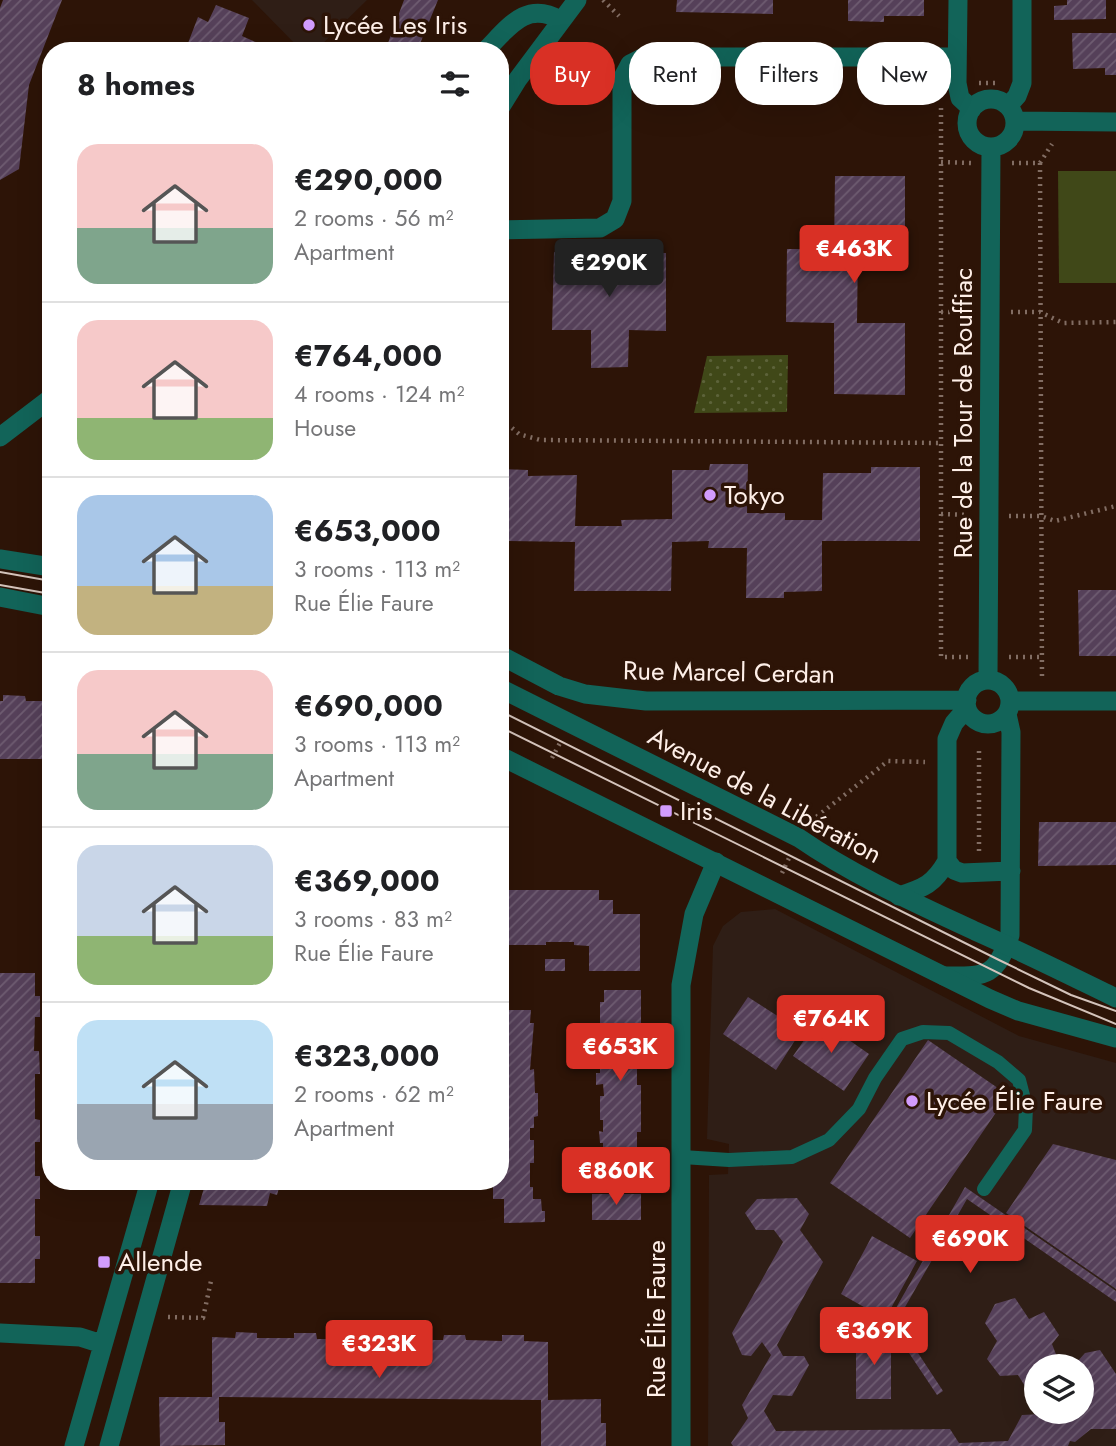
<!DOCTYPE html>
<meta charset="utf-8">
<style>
body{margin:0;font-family:Jost,sans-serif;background:#f2f2f2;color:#202124;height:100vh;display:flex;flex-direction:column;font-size:26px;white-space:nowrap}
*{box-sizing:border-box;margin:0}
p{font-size:23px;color:#757577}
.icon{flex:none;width:38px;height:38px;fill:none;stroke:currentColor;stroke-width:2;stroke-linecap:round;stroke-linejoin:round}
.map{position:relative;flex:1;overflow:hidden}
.panel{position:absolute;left:42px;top:42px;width:467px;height:1148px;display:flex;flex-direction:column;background:#fff;border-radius:28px;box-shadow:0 7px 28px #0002}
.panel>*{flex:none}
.top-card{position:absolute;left:530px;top:42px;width:480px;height:63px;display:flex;gap:14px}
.tools{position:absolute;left:1024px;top:1354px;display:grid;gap:14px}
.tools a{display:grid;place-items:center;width:70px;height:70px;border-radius:50%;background:#fff;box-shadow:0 7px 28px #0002;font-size:35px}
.price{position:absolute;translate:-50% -60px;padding:0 16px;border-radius:7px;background:#d93025;color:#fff;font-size:23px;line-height:46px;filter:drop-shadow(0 2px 4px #0008)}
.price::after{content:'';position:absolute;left:50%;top:42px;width:21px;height:16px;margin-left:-10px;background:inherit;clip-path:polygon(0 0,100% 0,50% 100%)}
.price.selected{background:#222;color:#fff}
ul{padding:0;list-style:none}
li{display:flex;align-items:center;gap:21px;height:175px;padding:0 35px}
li+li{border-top:2px solid #e0e0e0}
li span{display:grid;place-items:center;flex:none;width:196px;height:140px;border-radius:21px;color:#555}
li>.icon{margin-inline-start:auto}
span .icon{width:84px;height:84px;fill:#fffc;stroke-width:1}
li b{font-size:30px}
h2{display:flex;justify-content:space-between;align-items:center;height:84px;padding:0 35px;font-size:30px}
.pill{padding:0 24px;border-radius:28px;background:#fff;box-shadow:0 7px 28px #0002;font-size:24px;line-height:63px}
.pill.selected{background:#d93025;color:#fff}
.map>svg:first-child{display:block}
.education{fill:#2f1e16;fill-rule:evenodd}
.grass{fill:#404818}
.park{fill:url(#park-dots)}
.building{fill:url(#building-hatch)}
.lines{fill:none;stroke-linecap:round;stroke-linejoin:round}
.path{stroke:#826d63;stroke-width:4.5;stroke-dasharray:2 5;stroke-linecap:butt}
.service{stroke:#126459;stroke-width:14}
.minor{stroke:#126459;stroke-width:19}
.tertiary{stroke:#126459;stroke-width:19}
.tram{stroke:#d4c3bb;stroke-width:2}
.poi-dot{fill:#d29cfd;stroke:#2d1407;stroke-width:2.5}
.labels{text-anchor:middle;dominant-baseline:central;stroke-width:7;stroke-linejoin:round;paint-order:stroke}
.poi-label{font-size:26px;fill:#feefe8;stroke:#2d1407;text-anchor:start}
.street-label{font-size:26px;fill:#feefe8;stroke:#2d1407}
</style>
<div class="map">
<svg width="1116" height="1446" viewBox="0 0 1116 1446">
<defs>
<pattern id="park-dots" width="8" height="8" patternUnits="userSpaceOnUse" patternTransform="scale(1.75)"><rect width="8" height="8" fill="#404818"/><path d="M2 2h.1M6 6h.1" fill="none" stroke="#5d633a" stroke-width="1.8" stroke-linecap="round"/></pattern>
<pattern id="building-hatch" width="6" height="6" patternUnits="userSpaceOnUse" patternTransform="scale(1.75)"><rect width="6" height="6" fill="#554059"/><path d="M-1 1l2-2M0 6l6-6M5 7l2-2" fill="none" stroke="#6e5c71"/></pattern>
</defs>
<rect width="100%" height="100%" fill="#2d1407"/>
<!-- education -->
<path class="education" d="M252,0h115l-52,51h-13z
M775,909l244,127 97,27v383h-408l1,-271 19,-1 1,-30 -22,-5 6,-193 10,-20 18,-14zM1036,1367h46v45h-46z"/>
<!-- grass -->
<path class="grass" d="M1058,171h58v112h-57z"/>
<!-- park -->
<path class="park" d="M788,355l-1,57 -93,1 13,-57z"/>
<!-- building -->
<path class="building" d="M3,0h59l-33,85 -10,84 -19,11v-172z
M404,0h34l-21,51h-32z
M677,0h96v14l-97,-2z
M848,0h76v16h-40v6l-36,-1z
M1067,0h39v19l-52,1v-14l13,-1z
M216,5l33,13 -7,18 16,7 -3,8h-70l13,-34 10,5z
M1072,33h44v42h-11v-7l-32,1z
M835,176h70v74l-47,-1 -1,74h48v72l-71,-1v-71l-48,-1 1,-73h47z
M554,252l112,1v78l-37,-1 -1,37 -37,1v-38h-39z
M710,464h38l-1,49h38v7h37l1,-47h48v-6h49v74h-98v50l-38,1v6h-38l1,-50h-39l1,-7 -37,1 -1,49h-97l1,-49 -75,-1v-72l28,1v6l49,-1 -2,51h47l-1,-6 51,-1v-49h37z
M1078,590h38v66h-37z
M3,695l22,1 1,5h25v58h-51v-58h3z
M1039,822h77v43l-78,1z
M504,890h95v10h14v14h27v57h-51v-25l-15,-1v-3h-28v3h-46v-52h4z
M545,959h20v12h-20z
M0,973h35v23h5v21h-5l-1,34h5l1,23h-5v45l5,1v22h-5v34h5v23h-5v37h5v23h-5v24h-35z
M604,990h37v47l-4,1v47h4v47h-4v47h-38v-12h4v-24h-3l-1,-12 4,1v-12h-3v-24h4l-1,-12 -7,1v-12h4v-24h-4v-12h8v-11h-4v-24h4z
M748,997l53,34 -25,39 -53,-36z
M500,1010h31l-1,13h4l-4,47 4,-1 1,24h3v23l-4,1v11h-4v12h4v23h-4v24h3v12h8l1,12h3v11l-41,1v-24h-11v-18h7z
M819,1019l50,35 -25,37 -51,-35z
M928,1040l80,55 -98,143 -80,-55z
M1053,1144l63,16v129l-110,-76z
M206,1181h75l-4,14 -7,-2 -3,13 -68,-1z
M965,1187l151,104v11l-149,-103 -70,122 46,70 -6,4 -44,-66h-53v-7h48z
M592,1194h49v26h-49z
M797,1198l12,16 -9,16 23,32 -46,83 6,11h21l5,9 -17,31 -19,-1 -9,16 12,20 174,-2 9,14 49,-2 14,-26 60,-3v-45h-46v24h-8l-10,-16 -18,1 -13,-17 10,-18 -12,-18 10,-19 20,-6 14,21 15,-7 15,23 -7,9 7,18h18l8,-9 15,-3 16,24v55h-25l-16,13 -5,-1 -2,5h-335l-2,-3 17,-25 -6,-13 29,-50 -9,-13 -11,14 -9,-1 -10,-22 51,-91 -9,-12h-18l-11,-17 12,-14z
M872,1236l45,25 -32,58 -44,-25z
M236,1332l21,1v5h37v-5h22l1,6h50v-5h23l-1,6h54l1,-5h21l1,5 36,1v-6h22v6l24,1v58l53,-1v24h5v23h-65v-46l-322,-3v25h6v23l-65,1 -1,-49h53v-60l23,1z
M891,1334v65h-35v-64z"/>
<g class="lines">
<!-- path -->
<path class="path" d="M603,0l16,16
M979,83h19
M536,91l17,11
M941,108v549h28
M941,162l30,1
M1012,163h28l12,-19
M1040,163l2,517
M941,312h26
M1011,312h29l23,11 53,-1
M512,428l7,6 21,6 401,3
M941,514l27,1
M1009,516h32l14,5 61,-15
M1009,657h33
M979,751v101
M552,758l9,-17
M811,821l77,-60 37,1
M782,873l8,-17
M168,1317l35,1 8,-37"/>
<!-- service -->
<path class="service" d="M682,1157l47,3 63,-3 37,-17 30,-31 16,-31 27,-39 21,-7 26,1 49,29 21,18 7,27 -1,23 -41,59"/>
<!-- minor -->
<path class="minor" d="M958,0l-1,83 3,15 12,11
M485,51c23,-23 41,-51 75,-31
M967 123a24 24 0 1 1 48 0a24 24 0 1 1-48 0Z
M1008,106l9,-10 5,-13v-83
M500,108l18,-29 59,-79
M1015,121l101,1
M500,230l100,-2 15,-9 7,-18v-122l8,-15 14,-7h313
M0,437l51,-39
M500,655l59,31 26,8 61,7 321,-1
M988,679l3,-532
M966 702a22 22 0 1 1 44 0a22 22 0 1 1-44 0Z
M1010,701h106
M947,861l7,9 8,3 49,-2
M899,896c25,-8 35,-12 48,-35v-122l7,-16 13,-15
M944,976c42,0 52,2 66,-41l1,-203 -4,-18
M0,1333l80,4 22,7
M74,1446l76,-265
M109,1446l74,-265
M681,1446v-461l13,-71 22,-52"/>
<!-- tertiary -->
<path class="tertiary" d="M0,559l51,8
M0,597l51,10
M500,688l299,150c55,38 116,65 176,93 48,21 94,44 141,67
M500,756l490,243 28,12 98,27"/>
<!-- tram -->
<path class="tram" d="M0,572l51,9
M0,585l51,9
M500,711l499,249 72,35 45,16
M500,727l529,261 87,36"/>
</g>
<!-- markers -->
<g class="poi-dot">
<circle cx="309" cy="25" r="7"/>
<circle cx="710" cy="495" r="7"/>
<rect x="659" y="804" width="14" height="14" rx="3.5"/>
<circle cx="912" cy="1101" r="7"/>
<rect x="97" y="1255" width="14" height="14" rx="3.5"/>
</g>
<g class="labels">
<!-- poi labels -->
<g class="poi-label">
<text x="323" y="25">Lycée Les Iris</text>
<text x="724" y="495">Tokyo</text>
<text x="680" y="811">Iris</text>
<text x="926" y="1101">Lycée Élie Faure</text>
<text x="118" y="1262">Allende</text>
</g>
<!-- street labels -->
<g class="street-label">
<text transform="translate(963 413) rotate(-90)">Rue de la Tour de Rouffiac</text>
<text transform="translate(729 672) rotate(1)">Rue Marcel Cerdan</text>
<text transform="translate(765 795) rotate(28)">Avenue de la Libération</text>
<text transform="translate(656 1319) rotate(-90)">Rue Élie Faure</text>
</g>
</g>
</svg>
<div class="tools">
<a><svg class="icon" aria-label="layers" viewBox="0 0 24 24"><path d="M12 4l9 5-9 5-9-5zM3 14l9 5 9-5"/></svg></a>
</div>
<b class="price" style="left:854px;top:285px">€463K</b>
<b class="price selected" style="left:609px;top:299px">€290K</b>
<b class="price" style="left:831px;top:1055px">€764K</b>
<b class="price" style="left:620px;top:1083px">€653K</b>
<b class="price" style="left:616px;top:1207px">€860K</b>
<b class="price" style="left:970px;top:1275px">€690K</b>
<b class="price" style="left:874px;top:1367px">€369K</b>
<b class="price" style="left:379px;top:1380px">€323K</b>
<div class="top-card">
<a class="pill selected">Buy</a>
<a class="pill">Rent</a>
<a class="pill">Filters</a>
<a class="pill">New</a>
</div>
<section class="panel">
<h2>8 homes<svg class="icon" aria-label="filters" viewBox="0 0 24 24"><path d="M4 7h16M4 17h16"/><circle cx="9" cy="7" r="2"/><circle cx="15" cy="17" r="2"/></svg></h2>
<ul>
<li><span style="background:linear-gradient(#f6c9c9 60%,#7fa58c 0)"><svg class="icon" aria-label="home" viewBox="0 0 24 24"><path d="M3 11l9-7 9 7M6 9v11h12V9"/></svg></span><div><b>€290,000</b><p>2 rooms · 56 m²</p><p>Apartment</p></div></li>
<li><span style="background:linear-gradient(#f6c9c9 70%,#8fb573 0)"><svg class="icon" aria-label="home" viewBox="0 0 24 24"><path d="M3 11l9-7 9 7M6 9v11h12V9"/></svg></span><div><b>€764,000</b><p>4 rooms · 124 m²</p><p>House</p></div></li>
<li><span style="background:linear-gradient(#a9c7e8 65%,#c2b280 0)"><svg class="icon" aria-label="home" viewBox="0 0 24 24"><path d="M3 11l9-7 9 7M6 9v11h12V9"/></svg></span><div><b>€653,000</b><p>3 rooms · 113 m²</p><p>Rue Élie Faure</p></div></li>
<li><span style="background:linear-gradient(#f6c9c9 60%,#7fa58c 0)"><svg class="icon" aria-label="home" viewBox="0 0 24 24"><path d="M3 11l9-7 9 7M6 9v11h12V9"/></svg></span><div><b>€690,000</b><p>3 rooms · 113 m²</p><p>Apartment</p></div></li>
<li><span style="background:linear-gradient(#c9d6e8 65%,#8fb573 0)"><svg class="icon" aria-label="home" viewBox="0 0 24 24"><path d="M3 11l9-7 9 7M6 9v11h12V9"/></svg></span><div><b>€369,000</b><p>3 rooms · 83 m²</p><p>Rue Élie Faure</p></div></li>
<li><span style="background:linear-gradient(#bfe0f5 60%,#9aa5b1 0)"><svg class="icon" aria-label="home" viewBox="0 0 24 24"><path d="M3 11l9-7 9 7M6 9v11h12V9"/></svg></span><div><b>€323,000</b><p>2 rooms · 62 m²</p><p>Apartment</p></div></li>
</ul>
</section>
</div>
